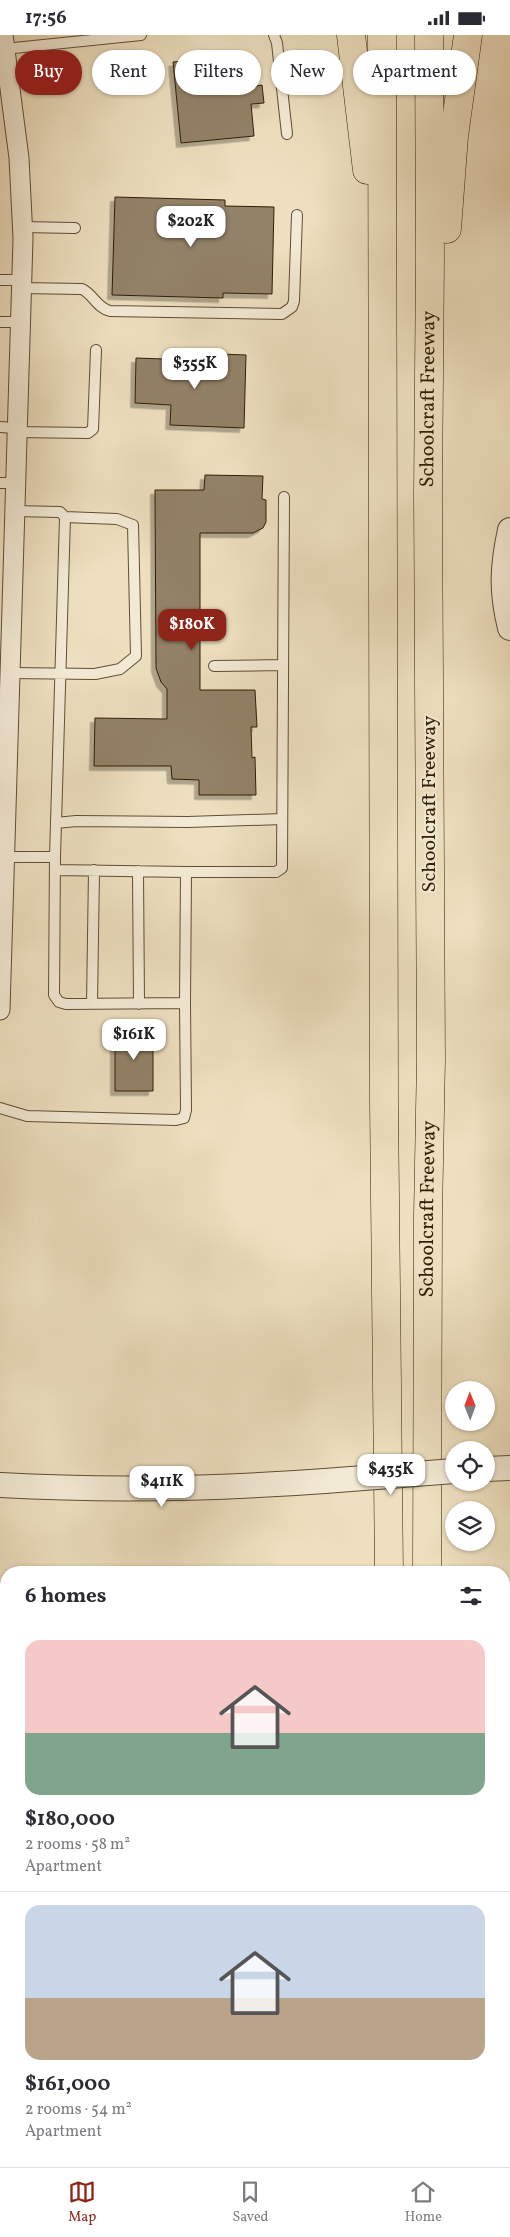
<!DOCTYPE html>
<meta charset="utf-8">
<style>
body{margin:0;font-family:Vollkorn,serif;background:#f7f7f7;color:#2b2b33;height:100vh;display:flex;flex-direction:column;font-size:19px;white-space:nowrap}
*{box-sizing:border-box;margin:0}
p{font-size:16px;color:#7c7c81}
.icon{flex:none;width:28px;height:28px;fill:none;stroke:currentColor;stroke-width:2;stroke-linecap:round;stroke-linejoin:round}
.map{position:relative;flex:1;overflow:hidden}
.side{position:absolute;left:0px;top:1531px;width:510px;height:601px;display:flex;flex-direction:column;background:#fff;border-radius:20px 20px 0 0;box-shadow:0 1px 4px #0004}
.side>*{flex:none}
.banner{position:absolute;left:15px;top:15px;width:480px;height:45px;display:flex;gap:10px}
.needle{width:32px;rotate:359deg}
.fabs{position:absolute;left:445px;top:1346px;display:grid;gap:10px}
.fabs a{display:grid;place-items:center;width:50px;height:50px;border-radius:50%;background:#fff;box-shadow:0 1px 4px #0004;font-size:25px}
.price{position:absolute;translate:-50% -42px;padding:0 11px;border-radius:10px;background:#fff;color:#222;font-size:16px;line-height:32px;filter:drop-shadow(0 1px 2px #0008)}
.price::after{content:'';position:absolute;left:50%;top:30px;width:15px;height:11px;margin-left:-8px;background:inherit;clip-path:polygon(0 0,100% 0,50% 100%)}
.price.on{background:#8f2418;color:#fff}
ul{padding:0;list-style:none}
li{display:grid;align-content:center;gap:10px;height:265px;padding:0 25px}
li+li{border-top:1px solid #e1e1e2}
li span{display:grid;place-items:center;height:155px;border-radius:15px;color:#555}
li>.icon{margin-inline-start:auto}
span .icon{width:90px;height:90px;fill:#fffc;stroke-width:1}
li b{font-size:21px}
h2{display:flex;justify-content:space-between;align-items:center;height:60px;padding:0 25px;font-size:21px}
.pill{padding:0 18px;border-radius:22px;background:#fff;box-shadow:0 1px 4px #0004;font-size:18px;line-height:45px}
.pill.on{background:#8f2418;color:#fff}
.status{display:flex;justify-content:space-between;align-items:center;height:35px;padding:0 25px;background:#fff;direction:ltr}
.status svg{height:14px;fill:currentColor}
.menu{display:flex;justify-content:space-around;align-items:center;height:70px;border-top:1px solid #e1e1e2;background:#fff;font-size:14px;color:#7c7c81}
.menu a{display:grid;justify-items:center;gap:2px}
.menu .on{color:#8f2418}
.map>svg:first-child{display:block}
.building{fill:#938267;stroke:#311e07;filter:url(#shadow)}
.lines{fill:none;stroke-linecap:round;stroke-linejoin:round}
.service-casing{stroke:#604e35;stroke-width:12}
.minor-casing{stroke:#604e35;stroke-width:21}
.tertiary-casing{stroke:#604e35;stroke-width:26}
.motorway-casing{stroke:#311e07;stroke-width:29}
.service{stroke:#f3ead5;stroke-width:10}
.minor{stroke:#f3ead5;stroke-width:19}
.tertiary{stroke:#f3ead5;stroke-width:24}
.motorway{stroke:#eddfbf;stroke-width:28}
.tertiary-bridge-casing{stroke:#604e35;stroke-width:26;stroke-linecap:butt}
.tertiary-bridge{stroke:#f3ead5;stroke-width:24}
.labels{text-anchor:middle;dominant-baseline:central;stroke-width:4;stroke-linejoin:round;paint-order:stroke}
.street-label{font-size:20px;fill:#311e07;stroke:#f3ead5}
</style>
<div class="status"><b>17:56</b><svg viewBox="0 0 49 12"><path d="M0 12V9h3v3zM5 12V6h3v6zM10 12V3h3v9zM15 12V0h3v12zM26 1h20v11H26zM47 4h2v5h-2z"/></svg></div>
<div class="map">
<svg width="510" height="2132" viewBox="0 0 510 2132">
<defs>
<filter id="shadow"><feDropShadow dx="-4.5" dy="4.5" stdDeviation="0" flood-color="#0004"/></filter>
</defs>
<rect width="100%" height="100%" fill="#eddfbf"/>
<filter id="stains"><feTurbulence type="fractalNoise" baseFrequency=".004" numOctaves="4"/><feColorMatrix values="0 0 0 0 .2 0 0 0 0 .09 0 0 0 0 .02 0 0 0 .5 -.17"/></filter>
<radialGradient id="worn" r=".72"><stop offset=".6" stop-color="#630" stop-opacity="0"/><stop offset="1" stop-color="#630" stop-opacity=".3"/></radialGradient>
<!-- building -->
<path class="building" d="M245,20l4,32 13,-2 2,18 -13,1 3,32 -73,7 -8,-81z
M115,162l110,3v6l49,1 -2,87 -49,-1v5l-111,-3z
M221,319l25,1 -2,73 -74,-3 1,-20 -36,-2 1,-45 85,3z
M205,440l58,1 -1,23 4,1v22l-3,6 -10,5h-53v157h55l2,37h-6l1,31 3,-1 1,38h-57v-15l-27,-1 -1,-13h-77l1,-48 72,1v-30l-6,-7 -5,-14 -1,-178h49z
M115,996l38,1v59h-38z"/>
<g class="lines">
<defs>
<path id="service" d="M274,0l3,8 10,91
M4,14l137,-14
M22,192l53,1
M0,245h21
M21,253l61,1c11,5 15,19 28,22l172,3 10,-7 2,-6 3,-86
M0,287h20
M0,392l16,1
M16,397l72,1 5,-4 3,-79
M0,448h15
M14,476l46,1 5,5 -10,340 -1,138 5,7 7,2 119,-1 1,-131h90l6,-4 2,-371
M214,631l69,-1
M9,638l86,1 25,-5 16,-13 -3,-131 -16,-6 -52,-2
M56,788l20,-2 112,1 94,-3
M4,822h51
M55,835l131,2
M138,836l1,133
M92,969l2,-134
M0,1073l27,8 149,4 8,-2 2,-8 -1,-107
M0,1587h6
M0,1637h6
M0,1883h6
M5,1929l1,49
M9,2126v6
M59,2126v6"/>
<path id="minor" d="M0,975l23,-772 -4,-80 -16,-123"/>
<path id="tertiary" d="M510,495c-8,37 -9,61 0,98
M486,1434l24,-1
M0,1450c109,6 216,4 325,-4"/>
<g id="motorway">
<path d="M351,0l16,135"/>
<path d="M382,0l2,1068 5,470"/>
<path d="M447,194l7,-93 14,-101"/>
<path id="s1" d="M427,1538l1,-358 3,-156 -3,-565 2,-237 -1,-222"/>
<path d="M390,2126v6"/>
<path d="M429,2126v6"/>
</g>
</defs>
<!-- service casing -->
<use href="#service" class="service-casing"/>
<!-- minor casing -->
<use href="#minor" class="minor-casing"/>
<!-- tertiary casing -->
<use href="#tertiary" class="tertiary-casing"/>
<!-- motorway casing -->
<use href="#motorway" class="motorway-casing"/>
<!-- service -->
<use href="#service" class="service"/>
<!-- minor -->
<use href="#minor" class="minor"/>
<!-- tertiary -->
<use href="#tertiary" class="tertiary"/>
<!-- motorway -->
<use href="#motorway" class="motorway"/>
<defs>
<path id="tertiary-bridge" d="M325,1446l129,-10"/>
</defs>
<!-- tertiary-bridge casing -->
<use href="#tertiary-bridge" class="tertiary-bridge-casing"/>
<!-- tertiary-bridge -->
<use href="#tertiary-bridge" class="tertiary-bridge"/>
</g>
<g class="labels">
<!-- street labels -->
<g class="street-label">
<text stroke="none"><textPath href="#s1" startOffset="1174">Schoolcraft Freeway</textPath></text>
<text transform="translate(430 769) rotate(-90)">Schoolcraft Freeway</text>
<text stroke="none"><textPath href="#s1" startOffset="364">Schoolcraft Freeway</textPath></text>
</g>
</g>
<rect width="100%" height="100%" filter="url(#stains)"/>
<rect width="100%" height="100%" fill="url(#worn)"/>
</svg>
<div class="fabs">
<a><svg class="needle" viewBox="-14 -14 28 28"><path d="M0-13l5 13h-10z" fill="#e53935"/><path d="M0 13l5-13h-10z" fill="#7c7c81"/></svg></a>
<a><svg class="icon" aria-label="locate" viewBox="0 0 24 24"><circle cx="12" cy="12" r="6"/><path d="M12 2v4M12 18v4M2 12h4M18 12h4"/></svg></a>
<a><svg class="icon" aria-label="layers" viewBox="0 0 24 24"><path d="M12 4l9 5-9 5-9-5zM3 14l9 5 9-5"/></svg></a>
</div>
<b class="price" style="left:191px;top:213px">$202K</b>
<b class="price" style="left:195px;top:355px">$355K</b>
<b class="price on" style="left:192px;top:616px">$180K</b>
<b class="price" style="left:134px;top:1026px">$161K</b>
<b class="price" style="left:391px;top:1461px">$435K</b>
<b class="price" style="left:162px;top:1473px">$411K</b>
<div class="banner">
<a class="pill on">Buy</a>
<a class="pill">Rent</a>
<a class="pill">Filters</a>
<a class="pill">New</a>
<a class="pill">Apartment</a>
</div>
<section class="side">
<h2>6 homes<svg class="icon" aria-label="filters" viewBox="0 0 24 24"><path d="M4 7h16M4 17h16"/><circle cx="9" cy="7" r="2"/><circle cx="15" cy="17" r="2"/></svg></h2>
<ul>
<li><span style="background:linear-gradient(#f6c9c9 60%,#7fa58c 0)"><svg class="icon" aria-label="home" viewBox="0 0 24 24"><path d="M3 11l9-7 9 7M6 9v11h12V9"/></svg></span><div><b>$180,000</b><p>2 rooms · 58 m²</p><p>Apartment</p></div></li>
<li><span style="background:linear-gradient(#c9d6e8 60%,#b9a48a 0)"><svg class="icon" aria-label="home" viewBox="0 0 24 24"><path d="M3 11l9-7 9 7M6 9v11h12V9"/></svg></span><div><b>$161,000</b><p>2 rooms · 54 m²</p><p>Apartment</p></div></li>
</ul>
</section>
</div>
<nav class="menu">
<a class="on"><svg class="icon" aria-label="map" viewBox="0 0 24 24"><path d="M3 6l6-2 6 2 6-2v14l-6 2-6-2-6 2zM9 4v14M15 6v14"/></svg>Map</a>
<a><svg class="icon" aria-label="saved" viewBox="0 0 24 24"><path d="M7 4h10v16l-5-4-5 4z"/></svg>Saved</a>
<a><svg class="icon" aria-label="home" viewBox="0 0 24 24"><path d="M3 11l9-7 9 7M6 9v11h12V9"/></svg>Home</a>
</nav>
